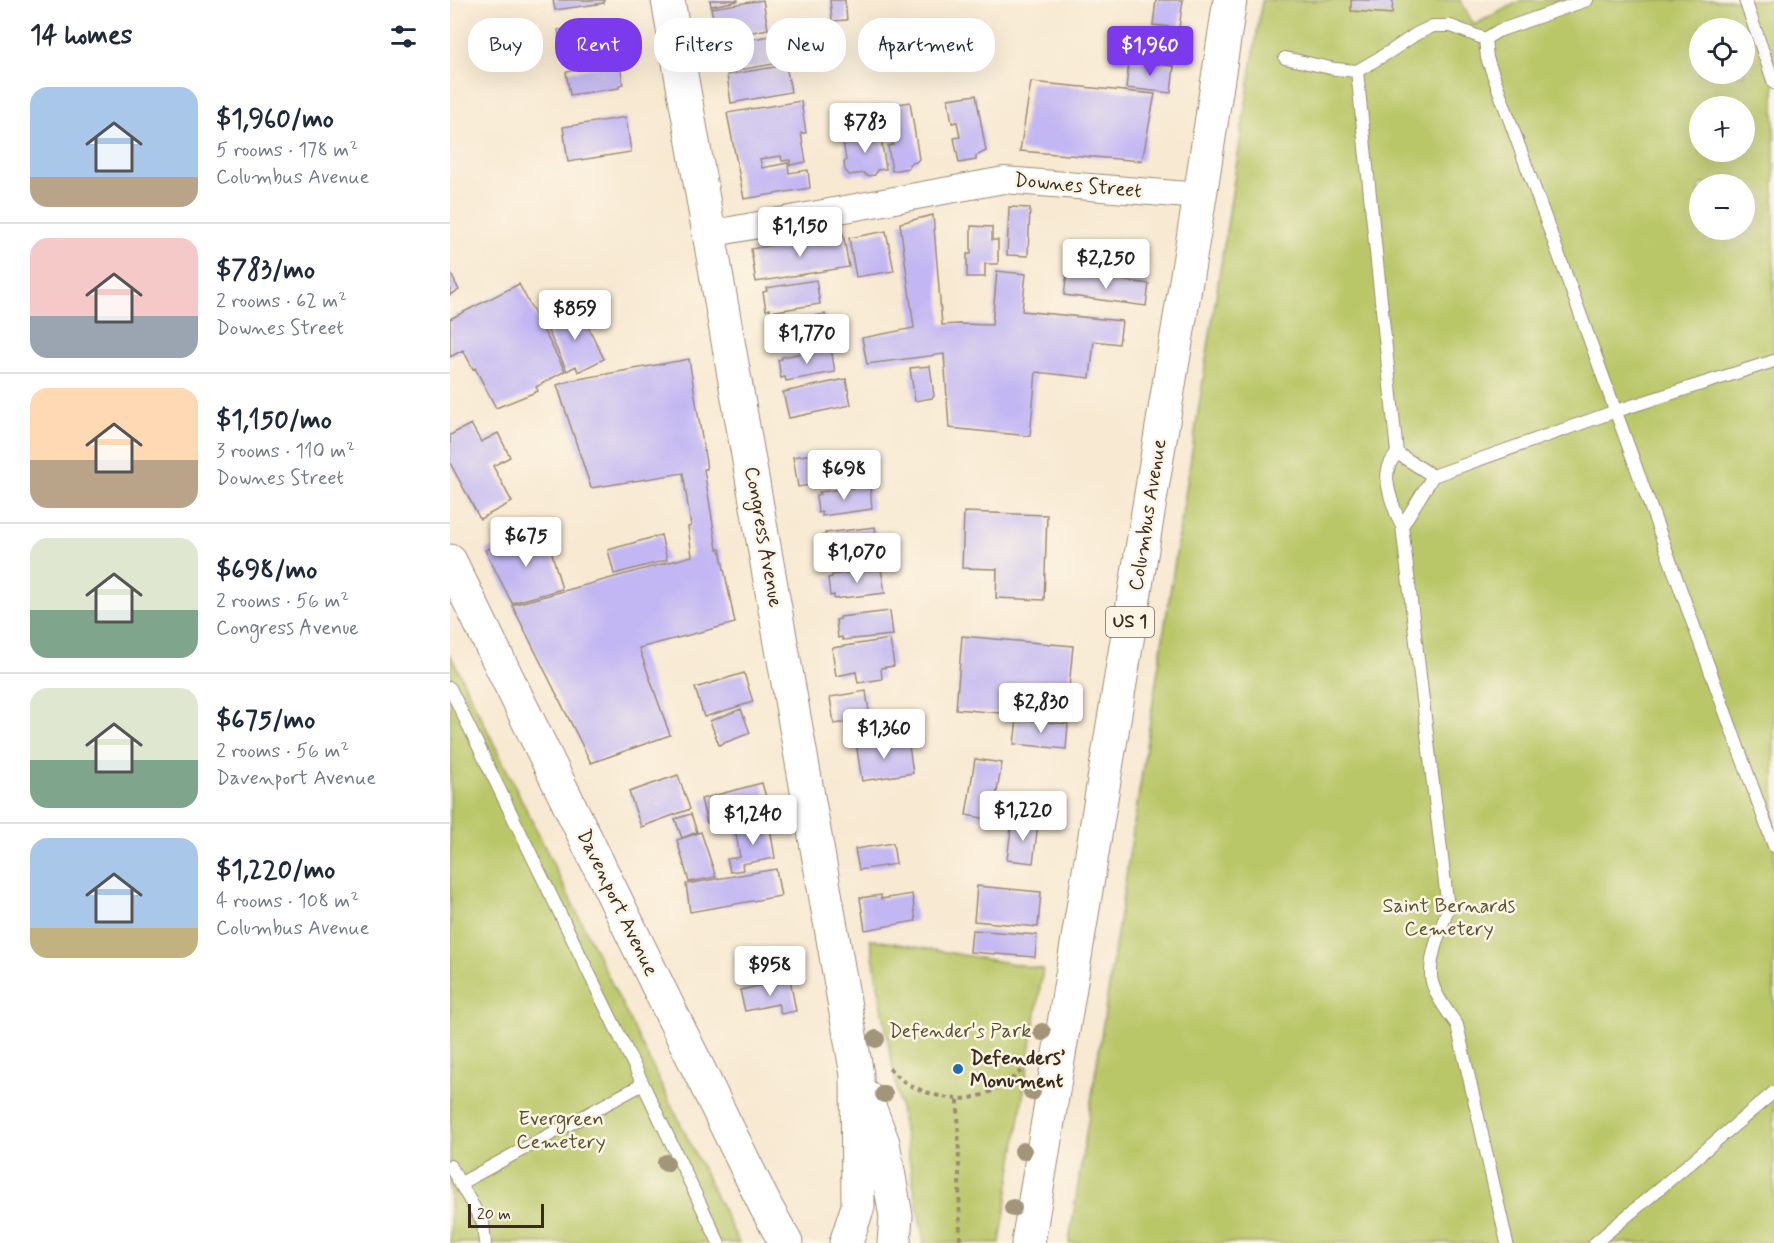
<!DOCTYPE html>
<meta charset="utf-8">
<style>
body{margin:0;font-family:Mynerve,sans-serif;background:#f6f6f7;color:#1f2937;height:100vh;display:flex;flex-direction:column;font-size:22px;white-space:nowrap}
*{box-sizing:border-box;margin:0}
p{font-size:20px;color:#747a83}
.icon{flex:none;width:33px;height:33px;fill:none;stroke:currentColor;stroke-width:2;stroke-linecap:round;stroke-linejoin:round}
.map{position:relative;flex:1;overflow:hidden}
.details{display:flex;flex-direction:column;background:#fff;width:450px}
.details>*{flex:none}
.banner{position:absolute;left:18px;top:18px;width:570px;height:54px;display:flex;gap:12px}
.buttons{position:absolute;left:1239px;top:18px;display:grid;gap:12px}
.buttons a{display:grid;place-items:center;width:66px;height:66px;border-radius:50%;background:#fff;box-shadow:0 6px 24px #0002;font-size:30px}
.scale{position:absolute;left:18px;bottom:15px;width:76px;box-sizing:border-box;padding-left:6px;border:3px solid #3b2a1e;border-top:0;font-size:16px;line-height:21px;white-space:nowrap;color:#3b2a1e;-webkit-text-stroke:4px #fcf5e5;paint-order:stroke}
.price{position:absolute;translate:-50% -51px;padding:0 14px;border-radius:6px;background:#fff;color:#222;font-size:20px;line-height:39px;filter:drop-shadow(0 2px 3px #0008)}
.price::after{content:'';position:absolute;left:50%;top:36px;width:18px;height:14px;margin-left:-9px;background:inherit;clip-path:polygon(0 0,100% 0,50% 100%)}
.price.current{background:#7c3aed;color:#fff}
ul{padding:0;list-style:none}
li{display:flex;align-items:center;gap:18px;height:150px;padding:0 30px}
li+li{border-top:2px solid #e0e1e3}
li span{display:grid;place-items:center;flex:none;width:168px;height:120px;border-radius:18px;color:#555}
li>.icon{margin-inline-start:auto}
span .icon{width:72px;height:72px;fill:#fffc;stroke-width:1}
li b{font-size:26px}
h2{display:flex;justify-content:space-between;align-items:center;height:72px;padding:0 30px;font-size:26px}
.tag{padding:0 21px;border-radius:24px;background:#fff;box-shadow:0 6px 24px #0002;font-size:21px;line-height:54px}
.tag.current{background:#7c3aed;color:#fff}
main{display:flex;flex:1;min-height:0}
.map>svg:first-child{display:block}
.green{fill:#bac769;stroke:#7a7844;stroke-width:1.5;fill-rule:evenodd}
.building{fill:#c2b7f3}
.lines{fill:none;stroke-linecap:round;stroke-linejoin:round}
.lane-casing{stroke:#9a8a78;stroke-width:14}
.street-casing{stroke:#9a8a78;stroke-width:28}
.secondary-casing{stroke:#9a8a78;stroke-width:35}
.primary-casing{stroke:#9a8a78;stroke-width:35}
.path{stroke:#9a8a78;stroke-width:4;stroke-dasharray:4.5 4.5;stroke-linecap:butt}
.lane{stroke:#fff;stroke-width:12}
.street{stroke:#fff;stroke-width:26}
.secondary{stroke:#fff;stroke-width:33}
.primary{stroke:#fff;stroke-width:33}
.tree{fill:#a29579}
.poi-dot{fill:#1f6fb2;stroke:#fcf5e5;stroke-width:2}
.labels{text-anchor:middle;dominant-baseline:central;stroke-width:5;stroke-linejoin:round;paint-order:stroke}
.shield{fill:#fcf5e5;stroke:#75675a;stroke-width:1.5}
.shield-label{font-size:18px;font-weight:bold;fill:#3b2a1e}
.street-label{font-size:20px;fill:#3b2a1e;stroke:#fcf5e5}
.park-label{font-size:20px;fill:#5b5131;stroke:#fcf5e5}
.poi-label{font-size:20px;font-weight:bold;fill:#3b2a1e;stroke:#fcf5e5;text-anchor:start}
</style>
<main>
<section class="details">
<h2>14 homes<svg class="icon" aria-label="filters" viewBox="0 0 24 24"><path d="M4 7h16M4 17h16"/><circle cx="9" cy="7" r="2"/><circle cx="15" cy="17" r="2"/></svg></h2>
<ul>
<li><span style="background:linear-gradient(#a9c7e8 75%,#b9a48a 0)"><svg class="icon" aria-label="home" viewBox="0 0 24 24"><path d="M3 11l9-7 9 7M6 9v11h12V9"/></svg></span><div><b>$1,960/mo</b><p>5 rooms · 178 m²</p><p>Columbus Avenue</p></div></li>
<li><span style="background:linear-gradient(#f6c9c9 65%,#9aa5b1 0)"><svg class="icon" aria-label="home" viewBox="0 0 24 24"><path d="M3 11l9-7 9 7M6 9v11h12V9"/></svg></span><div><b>$783/mo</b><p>2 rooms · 62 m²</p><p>Downes Street</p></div></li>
<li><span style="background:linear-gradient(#ffd9b3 60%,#b9a48a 0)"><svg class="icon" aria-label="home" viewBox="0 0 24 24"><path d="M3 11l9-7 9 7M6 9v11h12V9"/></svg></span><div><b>$1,150/mo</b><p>3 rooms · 110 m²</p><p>Downes Street</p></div></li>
<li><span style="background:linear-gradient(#dfe7d0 60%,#7fa58c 0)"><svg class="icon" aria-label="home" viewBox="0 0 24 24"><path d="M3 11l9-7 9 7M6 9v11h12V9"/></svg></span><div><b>$698/mo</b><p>2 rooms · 56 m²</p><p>Congress Avenue</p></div></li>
<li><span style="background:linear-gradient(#dfe7d0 60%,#7fa58c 0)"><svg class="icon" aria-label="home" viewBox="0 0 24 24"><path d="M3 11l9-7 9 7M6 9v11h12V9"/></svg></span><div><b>$675/mo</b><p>2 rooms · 56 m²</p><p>Davenport Avenue</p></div></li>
<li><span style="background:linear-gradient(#a9c7e8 75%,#c2b280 0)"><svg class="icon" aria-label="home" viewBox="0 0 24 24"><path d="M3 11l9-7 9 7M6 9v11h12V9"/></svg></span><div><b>$1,220/mo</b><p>4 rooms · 108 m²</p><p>Columbus Avenue</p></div></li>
</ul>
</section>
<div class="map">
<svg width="1324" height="1243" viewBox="0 0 1324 1243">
<rect width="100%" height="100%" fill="#fcf5e5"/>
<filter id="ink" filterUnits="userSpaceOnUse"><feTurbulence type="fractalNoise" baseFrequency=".0167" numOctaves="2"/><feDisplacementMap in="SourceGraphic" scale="12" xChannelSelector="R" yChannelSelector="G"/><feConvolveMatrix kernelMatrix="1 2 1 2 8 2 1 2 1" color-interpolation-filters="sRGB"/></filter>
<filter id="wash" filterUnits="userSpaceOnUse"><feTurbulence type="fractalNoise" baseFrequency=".008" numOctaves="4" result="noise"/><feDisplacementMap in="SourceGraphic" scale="24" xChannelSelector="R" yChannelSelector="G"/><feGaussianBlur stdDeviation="1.35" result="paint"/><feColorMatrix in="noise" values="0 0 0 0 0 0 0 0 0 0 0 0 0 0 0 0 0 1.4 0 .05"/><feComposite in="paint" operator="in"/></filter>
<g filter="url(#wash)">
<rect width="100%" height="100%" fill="#f8e9d2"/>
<!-- green -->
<path class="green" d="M812,0h198l14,25 48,-25h252v1243h-705zM1250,28h44v46h-44zM1250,106h44v46h-44zM1250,184h44v46h-44z
M0,654l289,589h-289z
M420,939l173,30 -43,274h-76z"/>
<g id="blocks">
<!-- building -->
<path class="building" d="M103,0h51v3l-49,7z
M260,0h28v1l-27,5z
M313,0l5,29 -30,6 -1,-5 -21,3 -5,-25z
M380,0h15l2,20 -15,1z
M706,0h27l-4,28 -26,-3z
M901,0h42l-1,14 -41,-3z
M159,22v3l4,-1 3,18 -4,1v3l-50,7 -4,-23z
M699,32l35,4 -3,23 -35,-3z
M325,35l5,28 -53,9 -5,-23 14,-2 -1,-5z
M666,39l14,2 -4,22 -14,-2z
M679,61l45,5 -3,27 -45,-5z
M165,64l1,3 4,-1 3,18 -4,1v3l-49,7 -4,-23z
M336,65l5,27 -60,11 -4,-28z
M581,82l124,12 -13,67 -122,-10z
M526,95l10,56 -10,5v4l-17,3 -5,-25 6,-1 -3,-15 -5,1 -4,-24z
M351,101l5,32h-5l5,29 -16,3v-5l-8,1 -1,-5 -21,3 2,9 26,-5 1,10 19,-3 2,18 -66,11 -17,-86z
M460,102l9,57 -3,3 -7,2v4l-17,3 -4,-25 5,-1 -3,-15h-5l-4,-23z
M176,117l5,35 -63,10 -5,-35z
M429,127l7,42 -9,1 -2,5 -8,1 -3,-3 -15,2 -4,-5 -1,-7 2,-3 -3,-19 21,-3 -2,-8z
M559,207l21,1 -2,48 -21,-1z
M483,215l9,110 17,-1 33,1 5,-54 29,3 -4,37 100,10 -3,23 -25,-3 -4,37 -54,-6 -6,64 -81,-8 -5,-74 -77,10 -5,-26 52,-10 -14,-105z
M521,226l21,1v13h6v24h-13v13h-18v-23h4z
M436,231l8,40 -38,6 -7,-39z
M393,233l6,34 -93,15 -5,-33z
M0,272l9,18 -9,5z
M617,273l82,11 -3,22 -82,-11z
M366,280l4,24 -50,8v-3l-4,1 -3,-18 4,-1 -1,-3z
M69,284l46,87 -29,16 2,4 -42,17 -21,-40 -2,1 -10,-19 -13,7v-38z
M128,306l26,53 -26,13 -2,-6 -9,5 -19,-40 9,-5 -4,-8z
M375,314l4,24 -50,8 -1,-3h-4l-3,-18h4v-3z
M381,348l4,24 -49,9 -1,-4 -4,1 -3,-18 4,-1v-2z
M239,359l18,110h-3l13,80h3l15,74 -96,25 31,87 -79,28 -79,-158 180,-49 -4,-29 3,-1 -8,-53 -92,15 -34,-103 16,-5z
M480,366l4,30 -2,2 -17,3 -5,-33z
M396,379l5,26 -62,13 -6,-26z
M21,424l10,18 17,-9 12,24 -17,9 19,36 -32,17 -30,-56v-28z
M378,452l5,29 -35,6 -5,-30z
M420,486l2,23 -50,7v-4l-4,1 -2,-18 4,-1 -1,-2z
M514,512l83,3 -3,85 -48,-2 1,-29 -35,-1z
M425,527l3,24 -51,6v-3h-4l-2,-18h4v-3z
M96,532l16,57 -50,14 -27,-53z
M211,535l6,25 -53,14 -6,-24z
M431,569l4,24 -51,6v-4l-4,1 -2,-18 4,-1v-2z
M440,611l3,24 -50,5 -1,-3 -4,1 -2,-18 4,-1v-2z
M512,636l111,10 -7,73 -110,-10z
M440,639l4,27 -13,2 1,11 -24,4 -2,-11 -20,4 -4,-28z
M294,673l9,29 -49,15 -9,-29z
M416,691l4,28 -36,5 -4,-27z
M291,709l9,24 -31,12 -9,-24z
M567,719l51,5 -2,25 -52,-5z
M458,739l5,34 -51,8 -6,-38 10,-1v4z
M525,759l27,4 -10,57 -26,-5z
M228,775l12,34 -49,18 -12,-35z
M312,783l8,29 -58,15 -2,-5 -3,1 -6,-24z
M241,814l6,18 -15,6 -7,-19z
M562,821l26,3 -5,39 -26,-3z
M319,822l6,36 -33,6 1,6 -13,2 -3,-13 13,-2 -5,-29z
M251,832l15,45 -27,5 -12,-42z
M443,843l3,21 -37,6 -4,-21z
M326,869l5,27 -91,16 -4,-28z
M527,886l64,6 -3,35 -64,-6z
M462,894l4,27 -51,9 -5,-32 21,-3v4z
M522,930l65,5 -2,22 -65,-5z
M340,979l6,32 -15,3 -3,-10 -33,7 -5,-21z"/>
</g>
</g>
<g filter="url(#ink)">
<use href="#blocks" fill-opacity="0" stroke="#9a8a78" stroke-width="1.5"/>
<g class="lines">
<defs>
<path id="lane" d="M1137,0l-89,31 -13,8 2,19 287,788
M1295,0l29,83
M835,58l50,11 22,2 34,-20 25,-17 17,-8h18l34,13
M907,71l40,382c-4,5 -8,10 -9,17 -4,13 7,43 14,56l46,382c-7,22 -18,45 -17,68 1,16 17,36 26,49l50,218
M947,453l36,23
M952,526l31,-50 183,-65 158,-50
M0,688l193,396
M0,1166l33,57 2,20
M11,1183l182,-99 76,159
M1145,1243l179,-151"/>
<path id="street" d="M259,234l295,-54 196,16"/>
<path id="secondary" d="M218,0l189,1075 1,131 -12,37
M0,561l316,646 20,36
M415,1096l18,47 13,73 -2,27"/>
<path id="primary" d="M578,1243l172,-1047 30,-196"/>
</defs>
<!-- lane casing -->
<use href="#lane" class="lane-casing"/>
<!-- street casing -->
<use href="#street" class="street-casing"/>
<!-- secondary casing -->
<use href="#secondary" class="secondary-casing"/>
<!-- primary casing -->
<use href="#primary" class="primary-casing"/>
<!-- path -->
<path class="path" d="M439,1068c5,5 11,11 17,15 8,5 17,8 26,11 40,13 66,-2 96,-29
M508,1100l2,143"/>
<!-- lane -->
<use href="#lane" class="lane"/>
<!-- street -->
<use href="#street" class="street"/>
<!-- secondary -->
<use href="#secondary" class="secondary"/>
<!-- primary -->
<use href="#primary" class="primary"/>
</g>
<!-- trees -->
<g class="tree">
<circle cx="592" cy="1032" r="9"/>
<circle cx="426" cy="1039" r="9"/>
<circle cx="582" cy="1092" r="9"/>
<circle cx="434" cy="1094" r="9"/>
<circle cx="573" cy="1151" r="9"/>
<circle cx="216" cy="1163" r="9"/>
<circle cx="563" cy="1208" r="9"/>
</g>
</g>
<!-- markers -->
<circle class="poi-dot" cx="508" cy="1069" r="6"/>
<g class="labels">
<!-- shield labels -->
<rect class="shield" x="656" y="607" width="48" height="30" rx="4.5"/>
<g class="shield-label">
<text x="680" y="622">US 1</text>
</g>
<!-- street labels -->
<g class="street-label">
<text transform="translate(628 186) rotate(5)">Downes Street</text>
<text transform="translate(698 515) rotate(-81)">Columbus Avenue</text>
<text transform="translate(313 537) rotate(80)">Congress Avenue</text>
<text transform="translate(167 903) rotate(64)">Davenport Avenue</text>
</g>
<!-- park labels -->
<g class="park-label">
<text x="999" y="906">Saint Bernards<tspan x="999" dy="23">Cemetery</tspan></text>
<text x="510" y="1031">Defender's Park</text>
<text x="111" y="1119">Evergreen<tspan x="111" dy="23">Cemetery</tspan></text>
</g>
<!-- poi labels -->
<g class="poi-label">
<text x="520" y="1058">Defenders’<tspan x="520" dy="23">Monument</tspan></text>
</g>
</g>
</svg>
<div class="buttons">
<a><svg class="icon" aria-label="locate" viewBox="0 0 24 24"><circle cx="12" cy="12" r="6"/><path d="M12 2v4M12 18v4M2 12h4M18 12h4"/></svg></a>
<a>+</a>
<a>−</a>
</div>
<div class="scale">20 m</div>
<b class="price current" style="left:700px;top:77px">$1,960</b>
<b class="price" style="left:415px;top:154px">$783</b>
<b class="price" style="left:350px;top:258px">$1,150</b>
<b class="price" style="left:656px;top:290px">$2,250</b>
<b class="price" style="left:125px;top:341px">$859</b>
<b class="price" style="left:357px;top:365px">$1,770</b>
<b class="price" style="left:394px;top:501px">$698</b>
<b class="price" style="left:76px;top:568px">$675</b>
<b class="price" style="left:407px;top:584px">$1,070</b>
<b class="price" style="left:591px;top:734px">$2,830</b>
<b class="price" style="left:434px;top:760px">$1,360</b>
<b class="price" style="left:573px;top:842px">$1,220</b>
<b class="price" style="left:303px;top:846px">$1,240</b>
<b class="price" style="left:320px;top:997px">$958</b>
<div class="banner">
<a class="tag">Buy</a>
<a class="tag current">Rent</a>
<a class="tag">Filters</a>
<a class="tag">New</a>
<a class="tag">Apartment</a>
</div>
</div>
</main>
